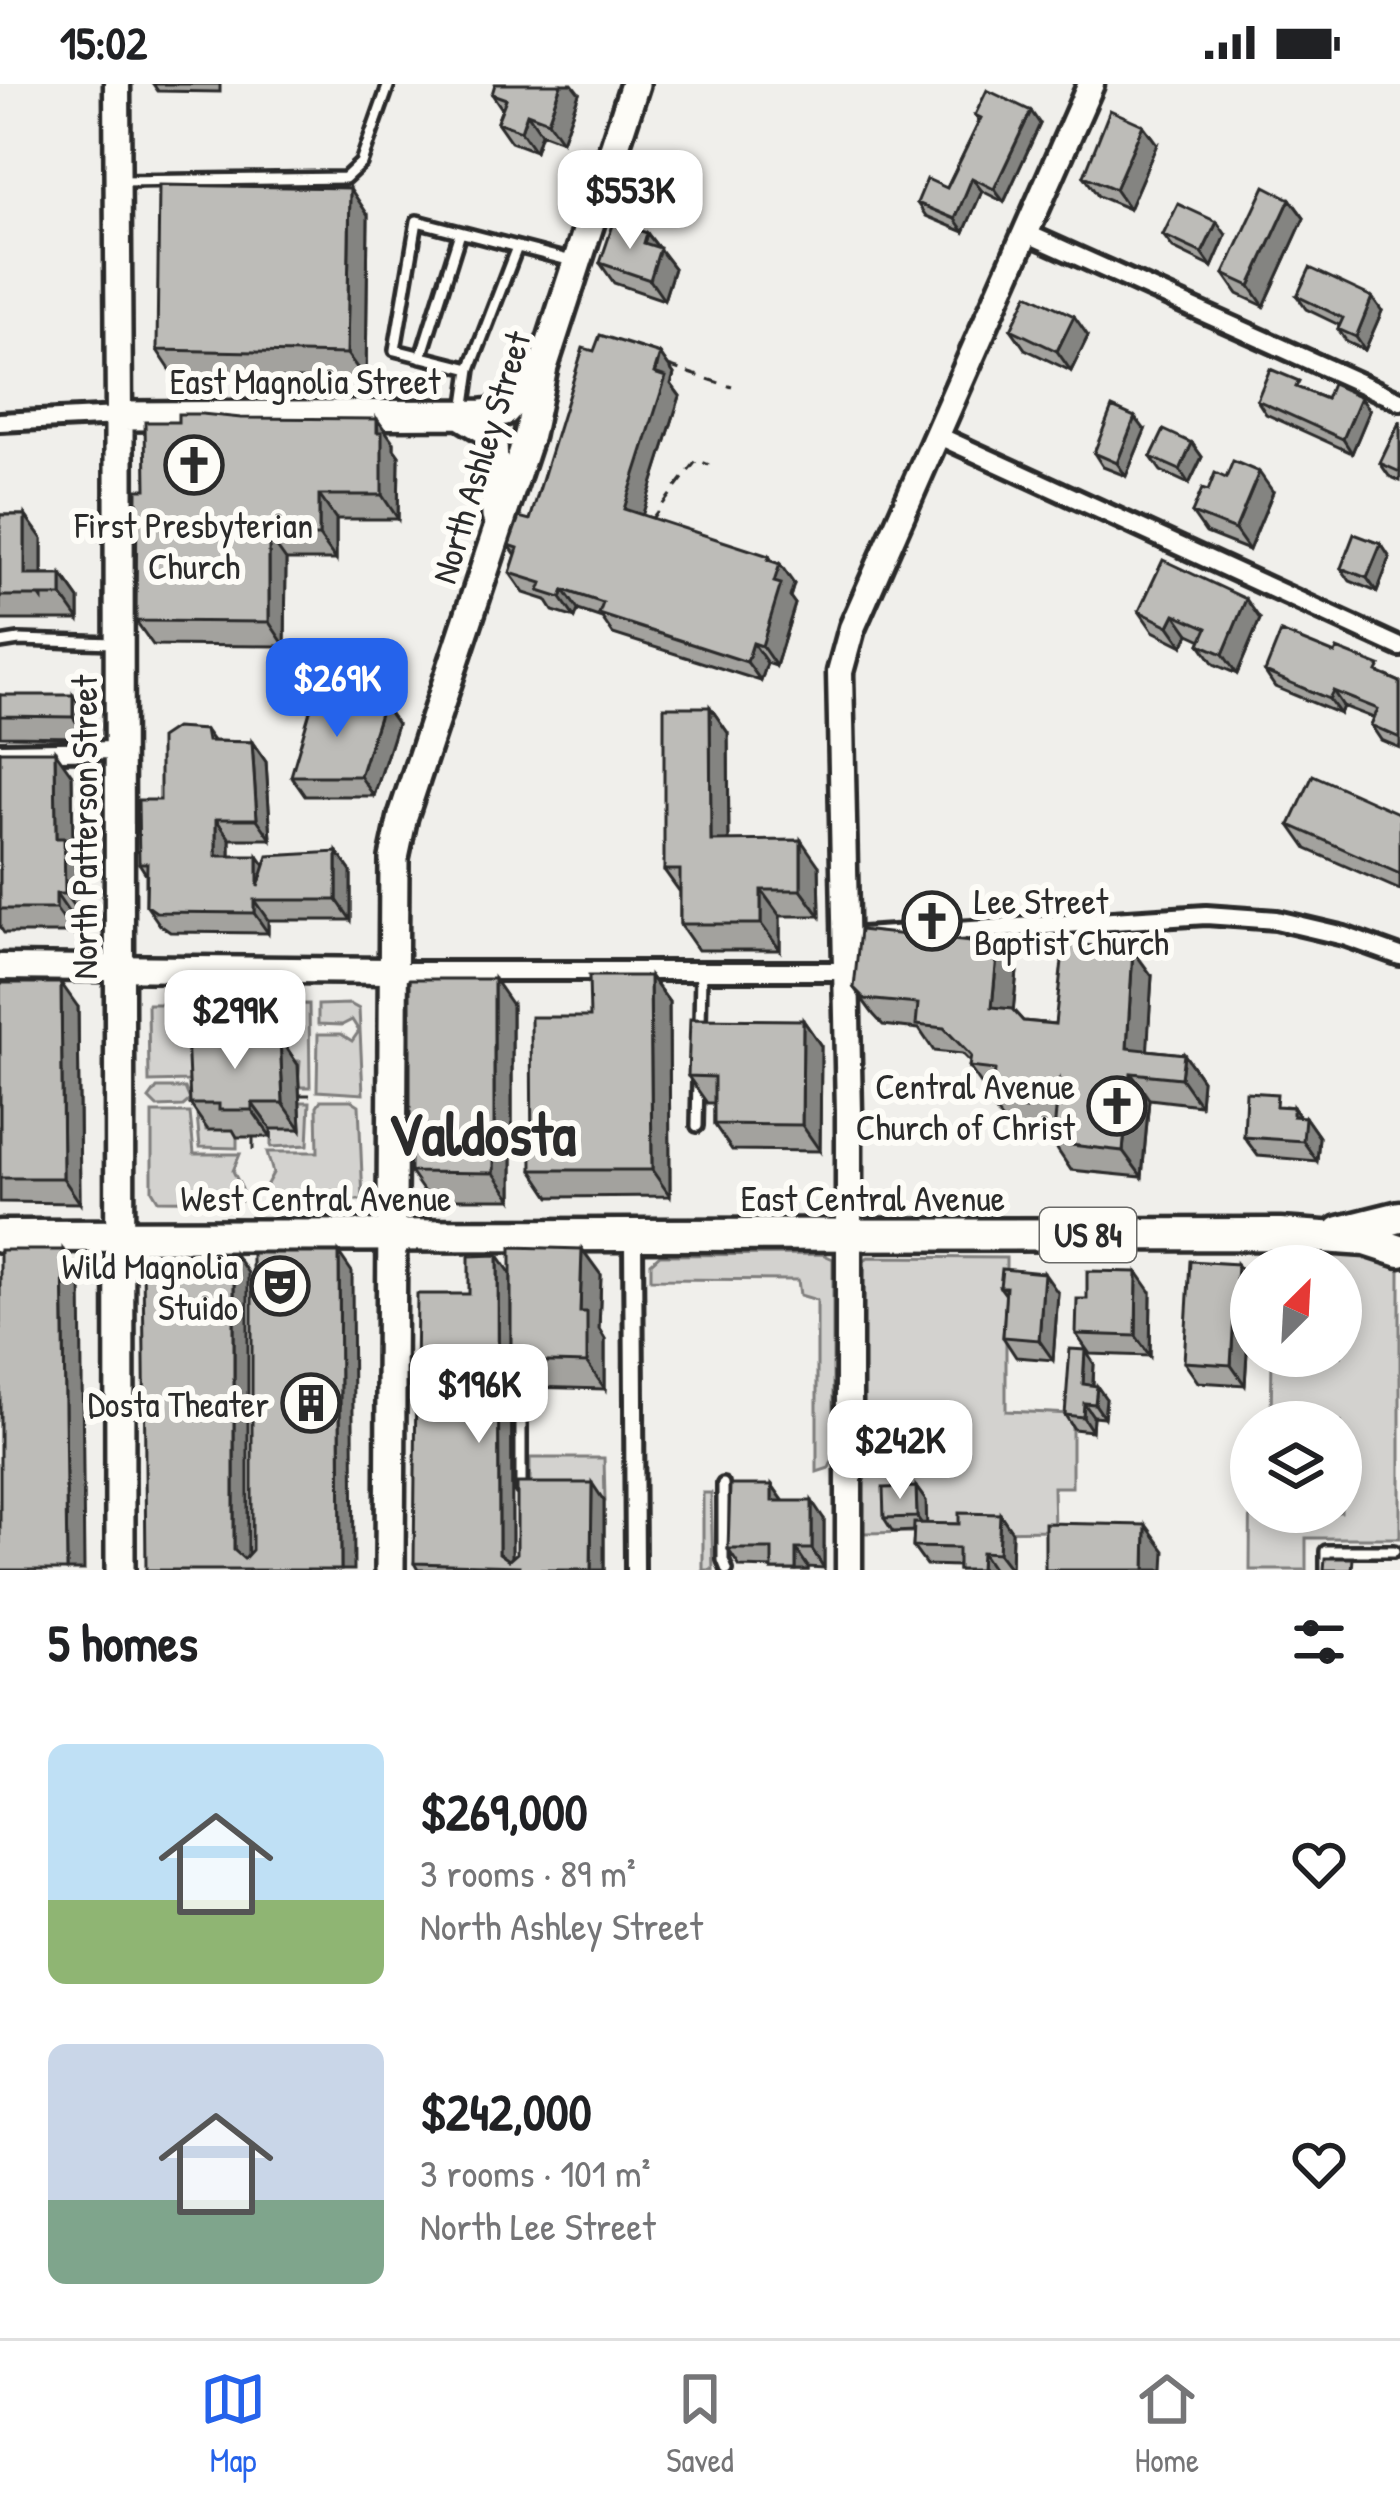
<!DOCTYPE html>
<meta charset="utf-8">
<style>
body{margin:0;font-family:"Patrick Hand",sans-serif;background:#f6f6f6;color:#202124;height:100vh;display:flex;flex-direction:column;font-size:45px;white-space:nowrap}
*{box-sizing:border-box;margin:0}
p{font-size:39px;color:#757577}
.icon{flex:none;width:66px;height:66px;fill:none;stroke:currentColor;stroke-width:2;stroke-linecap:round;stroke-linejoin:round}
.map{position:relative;height:1486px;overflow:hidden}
.panel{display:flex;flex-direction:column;background:#fff;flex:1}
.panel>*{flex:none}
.needle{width:78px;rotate:24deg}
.fabs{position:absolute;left:1230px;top:1161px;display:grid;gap:24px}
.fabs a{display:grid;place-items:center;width:132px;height:132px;border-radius:50%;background:#fff;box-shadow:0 6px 18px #0003;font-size:60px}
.price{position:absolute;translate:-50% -102px;padding:0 27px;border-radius:24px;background:#fff;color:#222;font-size:39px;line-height:78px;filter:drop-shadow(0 3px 6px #0008)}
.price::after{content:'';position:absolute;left:50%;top:72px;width:36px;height:27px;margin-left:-18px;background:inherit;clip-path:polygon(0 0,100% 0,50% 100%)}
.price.on{background:#2563eb;color:#fff}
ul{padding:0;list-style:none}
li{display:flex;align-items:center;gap:36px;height:300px;padding:0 48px}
li span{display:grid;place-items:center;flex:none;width:336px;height:240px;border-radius:18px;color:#555}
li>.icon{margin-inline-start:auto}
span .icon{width:144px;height:144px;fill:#fffc;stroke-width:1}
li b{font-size:51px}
h2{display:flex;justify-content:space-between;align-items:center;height:144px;padding:0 48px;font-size:51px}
.status{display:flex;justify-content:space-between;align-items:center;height:84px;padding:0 60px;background:#fff;direction:ltr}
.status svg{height:33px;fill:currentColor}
.menu{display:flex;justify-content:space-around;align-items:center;height:168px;border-top:3px solid #e0e0e0;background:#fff;font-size:33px;color:#757577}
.menu a{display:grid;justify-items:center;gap:6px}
.menu .on{color:#2563eb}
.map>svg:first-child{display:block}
.green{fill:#d3d2cf;stroke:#7f7e7d;stroke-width:3}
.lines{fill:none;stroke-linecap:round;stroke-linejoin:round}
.lane-casing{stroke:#2b2b2b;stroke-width:18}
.street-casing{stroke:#2b2b2b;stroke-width:26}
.secondary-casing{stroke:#2b2b2b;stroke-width:33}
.primary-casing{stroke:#2b2b2b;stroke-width:36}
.highway-casing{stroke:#2b2b2b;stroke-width:39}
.path{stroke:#2b2b2b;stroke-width:3;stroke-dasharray:12 9;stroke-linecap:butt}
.lane{stroke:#fdfcf7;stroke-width:9}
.street{stroke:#fdfcf7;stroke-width:16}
.secondary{stroke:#fdfcf7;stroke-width:24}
.primary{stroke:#fdfcf7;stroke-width:27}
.highway{stroke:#fdfcf7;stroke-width:30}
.wall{fill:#a3a29e;stroke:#2b2b2b;stroke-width:3}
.shaded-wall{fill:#848481;stroke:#2b2b2b;stroke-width:3}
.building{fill:#bdbcb8;stroke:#2b2b2b;stroke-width:3}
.labels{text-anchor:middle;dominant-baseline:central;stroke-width:12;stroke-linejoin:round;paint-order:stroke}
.shield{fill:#fdfcf7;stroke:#6a6a68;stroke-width:3}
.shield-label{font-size:33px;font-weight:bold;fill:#2b2b2b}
.street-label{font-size:36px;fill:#2b2b2b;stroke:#fdfcf7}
.poi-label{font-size:36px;fill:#2b2b2b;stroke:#fdfcf7;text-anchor:end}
.town-label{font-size:60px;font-weight:bold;fill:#2b2b2b;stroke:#fdfcf7}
</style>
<div class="status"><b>15:02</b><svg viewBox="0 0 49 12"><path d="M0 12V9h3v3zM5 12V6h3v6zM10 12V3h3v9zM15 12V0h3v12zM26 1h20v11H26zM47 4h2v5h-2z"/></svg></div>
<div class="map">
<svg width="1400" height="1486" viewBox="0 0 1400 1486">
<rect width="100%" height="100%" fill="#f0efeb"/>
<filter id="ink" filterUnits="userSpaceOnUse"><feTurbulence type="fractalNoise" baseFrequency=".00833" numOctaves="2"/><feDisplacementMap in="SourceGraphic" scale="24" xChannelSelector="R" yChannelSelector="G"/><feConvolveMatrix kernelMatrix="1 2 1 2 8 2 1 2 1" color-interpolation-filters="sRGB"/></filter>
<g filter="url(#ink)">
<!-- green -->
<path class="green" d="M148,920h43l1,73 -4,4 -39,1z
M309,920l1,83h-12l2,-26h-14l-90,28 1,-84z
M318,921l32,-1 9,5 4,85 -46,-3 1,-57h23l11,7 7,-10 -7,-11 -10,5 -24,-1z
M157,1004h28l5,12 -7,6 -26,1 -8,-8z
M321,1016h30l8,5 4,95h-95l-1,-16 6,-11 -6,-21h51l-1,-46z
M298,1018h12l-2,43 -37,2v-19l30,1z
M196,1021l9,12 1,13 31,-2v20l-37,-1z
M152,1029h38l4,41h46l-7,17 9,18 -1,12 -83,-1 -6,-10z
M1297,1167l77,5 26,9v273h-94v32h-56l1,-130v72h90v-90h-70l1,-66h69v-90h-68z
M822,1170l11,5v200l-4,9 -12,4v-172l-17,-5 -2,-15 -147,-1v-16l9,-8z
M868,1173l138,1v153l66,3v73h-19l1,43 -191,3 -1,-270z
M530,1374h74l1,43h-75z
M703,1409h8l2,77h-10z"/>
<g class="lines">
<defs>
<path id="lane" d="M120,97l225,-3 16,-15 28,-79
M517,163l-47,122 -75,-19 22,-129 155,40
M421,273l39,-124
M464,327l6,-42
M0,559l19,-3 95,3
M700,942l1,-54
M697,1042l1,-47
M521,1284v121
M723,1400v76l4,10
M1326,1486v-19h68"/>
<path id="street" d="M1026,149l374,168
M0,338l119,-6
M939,352l461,211
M0,668l119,-2
M846,854l360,-23 70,5 68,16 56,20
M391,887h456
M633,1153l2,333"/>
<path id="secondary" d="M117,0l2,332
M0,883l391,4
M849,1486v-457l-9,-441 12,-44 239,-544"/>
<path id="primary" d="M463,332l25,15 5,11 3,74
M120,1486l-1,-1154 364,-2 22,-3 38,-44
M390,1486l4,-712 9,-42 126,-381 14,-68 92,-283"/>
<path id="highway" d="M1340,1148l60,-15
M0,1152l1280,-2 86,6 34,11"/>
</defs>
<!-- lane casing -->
<use href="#lane" class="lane-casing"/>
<!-- street casing -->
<use href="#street" class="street-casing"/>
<!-- secondary casing -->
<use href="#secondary" class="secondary-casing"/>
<!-- primary casing -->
<use href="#primary" class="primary-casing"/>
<!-- highway casing -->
<use href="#highway" class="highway-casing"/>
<!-- path -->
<path class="path" d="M668,282l64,21
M650,437l47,-61 12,5
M298,1011h17
M253,1066v-14"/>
<!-- lane -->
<use href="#lane" class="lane"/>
<!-- street -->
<use href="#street" class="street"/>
<!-- secondary -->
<use href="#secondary" class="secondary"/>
<!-- primary -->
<use href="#primary" class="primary"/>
<!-- highway -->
<use href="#highway" class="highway"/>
</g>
<!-- wall -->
<path class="wall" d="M153,0h67v8l-62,-1z
M579,9l-17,48 -21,-8 -6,18 -24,-9 -14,-20 5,-13 -10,-15z
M975,31l65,9 -36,78 -22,-11 -18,41 -38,-16 -9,-13 30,-15 32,-66z
M1157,60l-28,65 -31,-13 -14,-20z
M1290,115l14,19 -40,88 -26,-12 -14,-20z
M368,131l-2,165 -191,-3 -18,-27z
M647,149l27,35 -10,32 -50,-17 -14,-20z
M1163,151h63l-14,32 -39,-19z
M1297,212l85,15 -17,39 -18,-8 -9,-13 1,-4 -33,-16z
M1011,245l77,7 -17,35 -46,-22z
M594,267l66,3 14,20 -3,10 9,12 -38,119 130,46 22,23 -4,13 5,7 -19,62 -9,-3 -6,18 -148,-47 -11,-16 -24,-8 -3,8 -22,-7 -7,-11 -22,-7 -14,-20 6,-18 -7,-10 21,-25z
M1306,307l20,8 44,11 -18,43 -86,-39 -9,-14z
M1400,337v60l-11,-5 -9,-13z
M1145,346l-19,46 -23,-9 -9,-14z
M394,359v6l5,7 -1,63h-62v41h-50l-1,86 -132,-1 -17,-24 10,-132z
M1192,359l10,14 -13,27 -28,-13 -10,-14z
M1208,407l65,1 -24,58 -43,-17 -14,-20z
M0,431h25l17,24v36h20l17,24v21h-79z
M1381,460l9,14 -13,34 -27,-11 -9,-13z
M1139,527l121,8 -23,55 -23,-10 -14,-20 2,-4 -13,-6 -6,12 -30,-15z
M1265,588l122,4 13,6v66l-19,-8 -10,-15 3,-7 -31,-12 -3,8 -65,-27z
M0,611l87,20 -1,22 -86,-1z
M383,620l14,20 -23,72h-69l-14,-20z
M710,623l18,26 1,108 90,25 1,50h-40v34h-82l-18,-26v-32l-16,-22z
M205,646l8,11 39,1 14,20 5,77h-41v17l35,10 72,-14 14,20v48h-83v13l-98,-1 -10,-7 -14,-20v-31l-7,-11 21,-63z
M0,667l72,24 1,76 8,11 1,56 -9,1v14h-69l-4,-6z
M1400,730v76l-93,-41 -17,-24z
M998,861l19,26 -4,39 10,11 32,3 97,-48 -5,74 37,4 18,26 -2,25 -51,-6 -7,78 -71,-7 -18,-27 1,-15 -8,8 -36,-4 -18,-26 1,-12h-5l-19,-27 1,-5 -8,-8 -28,-3 -15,-22 -36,-4 -10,-11 -19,-26z
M650,892l19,26 1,194 -120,1 -18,-27 58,-153z
M0,899l78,24 2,196 -80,-1z
M512,921v194h-83l-19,-27z
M803,936l18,26 -1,105 -88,-1 -18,-26v-21h-7l-19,-27z
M203,950l3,4h74l18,27 3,64h-30v8h-34l-4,-7h-25l-18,-26z
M1285,1022l8,1 7,10h5l14,20 -2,24 -59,-5 -14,-19z
M1237,1180l14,20 -6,101 -47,-3 -14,-20z
M511,1189l90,2 -2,54 6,10v50l-76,-2 -18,-25 1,196 92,-57v69h-186l-4,-7 55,-269z
M1000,1203l58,6 -5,67 -37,-3 -13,-20 3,-42z
M1151,1208l-1,64 -60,-2 -14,-20 11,-35z
M1094,1280l-1,21 13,14 -2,18 -11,-1 -1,15 -18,-2 -9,-14z
M772,1401l11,16 41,18v49l-16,-1v3h-36v-2l-32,-1 -12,-18z
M916,1403l10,14v23h33l41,-10 12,18 -1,38h-53v-4l-32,-1 -13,-18 1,-16 -21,1 -9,-14z"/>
<!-- shaded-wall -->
<path class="shaded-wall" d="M561,0h11l7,9 -17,48 -14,-20z
M1031,27l9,13 -36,78 -10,-13z
M527,29l14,20 -6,18 -14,-20z
M1143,41l14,19 -28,65 -14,-20z
M972,94l10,13 -18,41 -9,-13z
M350,104l18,27 -2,165 -19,-26z
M1290,115l14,19 -40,88 -14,-20z
M1217,138l9,13 -14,32 -10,-14z
M647,149l27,35 -10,32 -14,-20 -6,-37z
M1372,213l10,14 -17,39 -9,-13z
M1074,232l14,20 -17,35 -14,-20z
M660,270l14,20 -3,10 9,12 -42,133 -14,-20z
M1361,313l9,13 -18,43 -9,-14z
M1135,333l10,13 -19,46 -9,-13z
M377,335l17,24v6l5,7 -1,63 -16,-24z
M1192,359l10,14 -13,27 -9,-14z
M1259,388l14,20 -24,58 -14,-20z
M319,411l17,24v41l-17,-24z
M25,431l17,24v60l-17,-24z
M269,452l17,24 -1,86 -16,-24z
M1381,460l9,14 -13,34 -10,-14z
M769,472l9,14 2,-6 14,20 -4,13 5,7 -19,62 -14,-20 12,-64 -6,-22z
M62,491l17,24v21l-17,-24z
M564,506l14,20 -3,8 -14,-20z
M1246,515l14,20 -23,55 -14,-20z
M1175,530l14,20 -6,12 -14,-20z
M753,559l14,20 -6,18 -14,-19z
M1333,607l10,15 -3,8 -11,-15z
M73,611l14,20 -1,22 -13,-20z
M383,620l14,20 -23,72 -14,-20z
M710,623l18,26 1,134 -18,-26z
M252,658l14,20 5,77 -14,-20z
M55,667l17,24 1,76 8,11 1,56 -17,-24 -9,-56z
M216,735l14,20v37l-14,-20z
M801,756l18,26 1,50 -19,-26z
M337,768l14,20v48l-14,-20z
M258,772l14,20 -14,11z
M761,806l19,26v34l-19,-26z
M56,810l17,25v14l-17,-24z
M254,816l14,20v13l-14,-20z
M998,861l19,26 -6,63 -19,-27z
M1133,866l19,26 -6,98 -19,-26z
M650,892l19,26 1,194 -18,-26z
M494,895l18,26v194l-18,-26z
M61,899l17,24 2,196 -17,-25z
M803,936l18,26 -1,105 -18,-26z
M280,954l18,27 3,64 -18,-26z
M1184,970l18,26 -2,25 -19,-27z
M1131,989l18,26 -7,78 -19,-26z
M252,1019l19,26v8l-19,-27z
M1293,1023l11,16 1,-6 14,20 -2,24 -14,-20 -10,-25z
M582,1165l19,26 -2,54 6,10v50l-18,-26 -7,-51z
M63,1166l18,26 3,294h-17z
M234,1169l14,20v297l-14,-20z
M339,1169l13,19 2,298h-13z
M498,1171l13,19 1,292 -13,-13z
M1237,1180l14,20 -6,101 -14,-20z
M1137,1188l14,20 -1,64 -14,-20z
M1044,1189l14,20 -5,67 -14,-20z
M1085,1266l9,14 -2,33 -9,-13z
M1097,1302l9,13 -2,18 -9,-13z
M1084,1319l9,13 -1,15 -9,-14z
M592,1399l12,18v69h-13z
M772,1401l13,18 -13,-2z
M916,1403l10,14 1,30 -10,-14z
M812,1417l12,18v49l-12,-19z
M1000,1430l12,18 -1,38 -13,-17z
M1146,1441l19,26 -1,19h-19z
M796,1465l12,18v3h-12z
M981,1468l12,18h-13z"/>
<!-- building -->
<path class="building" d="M495,0h66l-13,37 -21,-8 -6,18 -24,-9 9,-23 -14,-5z
M987,6l44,21 -37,78 -22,-11 -17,41 -38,-16 10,-24 20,9 34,-70 -6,-3z
M1110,26l33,15 -28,64 -31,-13z
M159,101l191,3 -3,166 -190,-4z
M1265,102l25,13 -40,87 -26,-12z
M1178,120l39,18 -15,31 -39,-18z
M614,138l33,11 -3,10 16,5 -10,32 -50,-17z
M1310,184l62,29 -16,40 -18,-8 5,-11 -46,-22z
M1028,210l46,22 -17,35 -46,-22z
M600,251l60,19 -6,19 12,4 -42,132 145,47 -1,4 12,4 -6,18 7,2 -19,62 -9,-3 -6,19 -148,-48 4,-11 -39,-13 -3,8 -22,-7 3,-8 -32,-10 8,-25 -9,-3 10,-28 11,3 53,-172 11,3z
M1270,285l29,12 -3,6 30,12 6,-15 29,13 -18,42 -86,-39z
M1112,323l23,10 -18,46 -23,-10z
M178,330h24l39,4 136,1v13h5v63h-63v41h-50v86l-133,-1 1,-132h9l-1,-67h33z
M1400,337v51l-20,-9z
M1164,346l28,13 -12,27 -29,-13z
M1233,377l26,11 -24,58 -43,-17 10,-24 6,2 7,-18 11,5z
M0,431h25v60h37v21h-62z
M1354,450l27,10 -14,34 -26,-10z
M1163,476l83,39 -23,55 -23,-10 7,-16 -32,-14 -6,12 -30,-15z
M1281,548l54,22 2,-5 43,17 -3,6 23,10v56l-29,-13 7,-16 -45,-18 -4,8 -64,-27z
M0,611h73v22l-73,-1z
M312,620h71l-23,72h-69z
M664,623h46l1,134 90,-1v50h-40v34h-81v-54h-16z
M175,644l30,2 2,11 45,1 5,77h-41v37h42v31l10,-31 69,-4v48h-83v13l-98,-1 -10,-7 1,-42h-8l-1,-63h22v-62z
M0,667h55l1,87h8l1,56h-9v15h-56z
M1313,691l87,39v60l-110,-49z
M860,846l138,15 -6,62 20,2 11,12 32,3 9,-81 69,7 -6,98 57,6 -3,24 -50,-5 -8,78 -70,-8 6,-64 -32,30 -35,-3 3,-36 -26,-3 2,-11 -27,-28 -28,-3 2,-21 -53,-5 -11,-11z
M589,892h61l2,194h-120l-1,-153h59z
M410,895h84v194l-84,-1z
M0,899h61l2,195h-63z
M690,935l113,1 -1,105 -88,-1v-47l-26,-1z
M187,950h16v4h77l3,65h-31v7h-33v-6h-29z
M1246,1008l31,2 -1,12 17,1v9l12,1 -2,24 -59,-4z
M511,1163l71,2 -2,63h7v51l-76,-2z
M0,1166h63l4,320h-67z
M234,1169v297l10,9 8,-9v-297h87l2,317h-195l-3,-316z
M498,1171l1,298 10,7 8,-7v-70h75l-1,87h-72v-4l-105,-3 3,-269h52v-38z
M1190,1177l47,3 -6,101 -47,-3z
M1002,1185l42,4 -5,67 -36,-3 3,-50h-6z
M1087,1187l50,1 -1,64 -60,-2 1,-35h10z
M1070,1265l15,1 -2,34 14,2 -2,18 -11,-1 -1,14 -18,-2z
M730,1401h42v16h40v48h-16v21h-24v-21h-44z
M916,1403l1,30 -33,1 -1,-30z
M959,1429l41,1 -2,39 -17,-1 -1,18h-22v-22l-45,-1 1,-24 45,1z
M1045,1439l101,2 -1,45h-100z
M1325,1474h28l-1,12h-28z"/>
</g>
<!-- icons -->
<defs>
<symbol id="church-ring" viewBox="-11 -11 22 22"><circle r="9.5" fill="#fdfcf7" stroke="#2b2b2b" stroke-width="1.5"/><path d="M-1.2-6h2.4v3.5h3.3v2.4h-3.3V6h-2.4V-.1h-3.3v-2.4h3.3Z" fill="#2b2b2b"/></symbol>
<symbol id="theatre-ring" viewBox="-11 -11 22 22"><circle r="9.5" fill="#fdfcf7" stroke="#2b2b2b" stroke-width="1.5"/><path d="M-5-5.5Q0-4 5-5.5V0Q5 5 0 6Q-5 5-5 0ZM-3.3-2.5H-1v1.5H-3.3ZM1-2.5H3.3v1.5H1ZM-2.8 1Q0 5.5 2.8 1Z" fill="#2b2b2b"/></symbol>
<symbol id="building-ring" viewBox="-11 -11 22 22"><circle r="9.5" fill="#fdfcf7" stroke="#2b2b2b" stroke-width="1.5"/><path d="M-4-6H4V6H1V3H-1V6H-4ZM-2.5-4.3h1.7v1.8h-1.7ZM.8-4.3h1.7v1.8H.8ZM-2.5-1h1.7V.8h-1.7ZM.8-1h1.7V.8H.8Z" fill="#2b2b2b"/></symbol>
</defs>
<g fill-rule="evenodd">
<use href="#church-ring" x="161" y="348" width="66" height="66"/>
<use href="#church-ring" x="899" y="804" width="66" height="66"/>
<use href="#church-ring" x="1084" y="989" width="66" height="66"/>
<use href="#theatre-ring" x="247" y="1169" width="66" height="66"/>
<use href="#building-ring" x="278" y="1286" width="66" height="66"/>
</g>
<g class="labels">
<!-- shield labels -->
<rect class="shield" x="1040" y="1124" width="96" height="54" rx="9"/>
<g class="shield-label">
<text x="1088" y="1151">US 84</text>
</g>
<!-- street labels -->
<g class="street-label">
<text x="305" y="296">East Magnolia Street</text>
<text transform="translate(480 373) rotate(-73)">North Ashley Street</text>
<text transform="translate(83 743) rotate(-90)">North Patterson Street</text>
<text x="316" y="1113">West Central Avenue</text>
<text x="873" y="1113">East Central Avenue</text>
</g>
<!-- poi labels -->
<g class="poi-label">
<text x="194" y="440" text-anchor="middle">First Presbyterian<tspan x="194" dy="41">Church</tspan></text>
<text x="974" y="816" text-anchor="start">Lee Street<tspan x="974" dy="41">Baptist Church</tspan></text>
<text x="1075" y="1001">Central Avenue<tspan x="1075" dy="41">Church of Christ</tspan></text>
<text x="238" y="1181">Wild Magnolia<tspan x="238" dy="41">Stuido</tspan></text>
<text x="269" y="1319">Dosta Theater</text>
</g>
<!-- town labels -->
<g class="town-label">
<text x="482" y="1049">Valdosta</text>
</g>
</g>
</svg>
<div class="fabs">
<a><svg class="needle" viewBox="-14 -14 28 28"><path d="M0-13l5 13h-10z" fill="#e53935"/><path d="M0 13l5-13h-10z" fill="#757577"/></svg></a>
<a><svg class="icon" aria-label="layers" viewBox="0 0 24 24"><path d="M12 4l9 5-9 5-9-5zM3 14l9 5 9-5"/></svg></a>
</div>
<b class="price" style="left:630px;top:168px">$553K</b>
<b class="price on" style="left:337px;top:656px">$269K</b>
<b class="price" style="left:235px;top:988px">$299K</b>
<b class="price" style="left:479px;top:1362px">$196K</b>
<b class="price" style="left:900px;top:1418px">$242K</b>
</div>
<section class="panel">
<h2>5 homes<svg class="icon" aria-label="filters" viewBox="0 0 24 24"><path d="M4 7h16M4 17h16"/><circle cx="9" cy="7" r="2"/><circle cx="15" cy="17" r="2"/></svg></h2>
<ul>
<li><span style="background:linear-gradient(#bfe0f5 65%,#8fb573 0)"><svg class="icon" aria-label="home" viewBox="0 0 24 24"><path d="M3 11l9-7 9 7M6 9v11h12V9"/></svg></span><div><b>$269,000</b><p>3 rooms · 89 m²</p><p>North Ashley Street</p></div><svg class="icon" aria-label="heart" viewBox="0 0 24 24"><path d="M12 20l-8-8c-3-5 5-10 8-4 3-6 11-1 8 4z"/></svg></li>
<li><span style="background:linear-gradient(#c9d6e8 65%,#7fa58c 0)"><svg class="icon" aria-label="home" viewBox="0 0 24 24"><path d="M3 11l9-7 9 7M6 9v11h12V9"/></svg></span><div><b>$242,000</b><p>3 rooms · 101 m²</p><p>North Lee Street</p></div><svg class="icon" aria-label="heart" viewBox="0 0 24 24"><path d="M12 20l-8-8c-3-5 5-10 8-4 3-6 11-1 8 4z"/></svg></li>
</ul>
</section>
<nav class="menu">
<a class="on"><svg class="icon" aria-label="map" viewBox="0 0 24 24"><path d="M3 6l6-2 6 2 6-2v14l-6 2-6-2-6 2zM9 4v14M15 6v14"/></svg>Map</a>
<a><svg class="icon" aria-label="saved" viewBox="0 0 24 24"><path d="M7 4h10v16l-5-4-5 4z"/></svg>Saved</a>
<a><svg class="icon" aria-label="home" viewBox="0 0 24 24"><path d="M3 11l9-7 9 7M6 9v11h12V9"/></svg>Home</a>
</nav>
